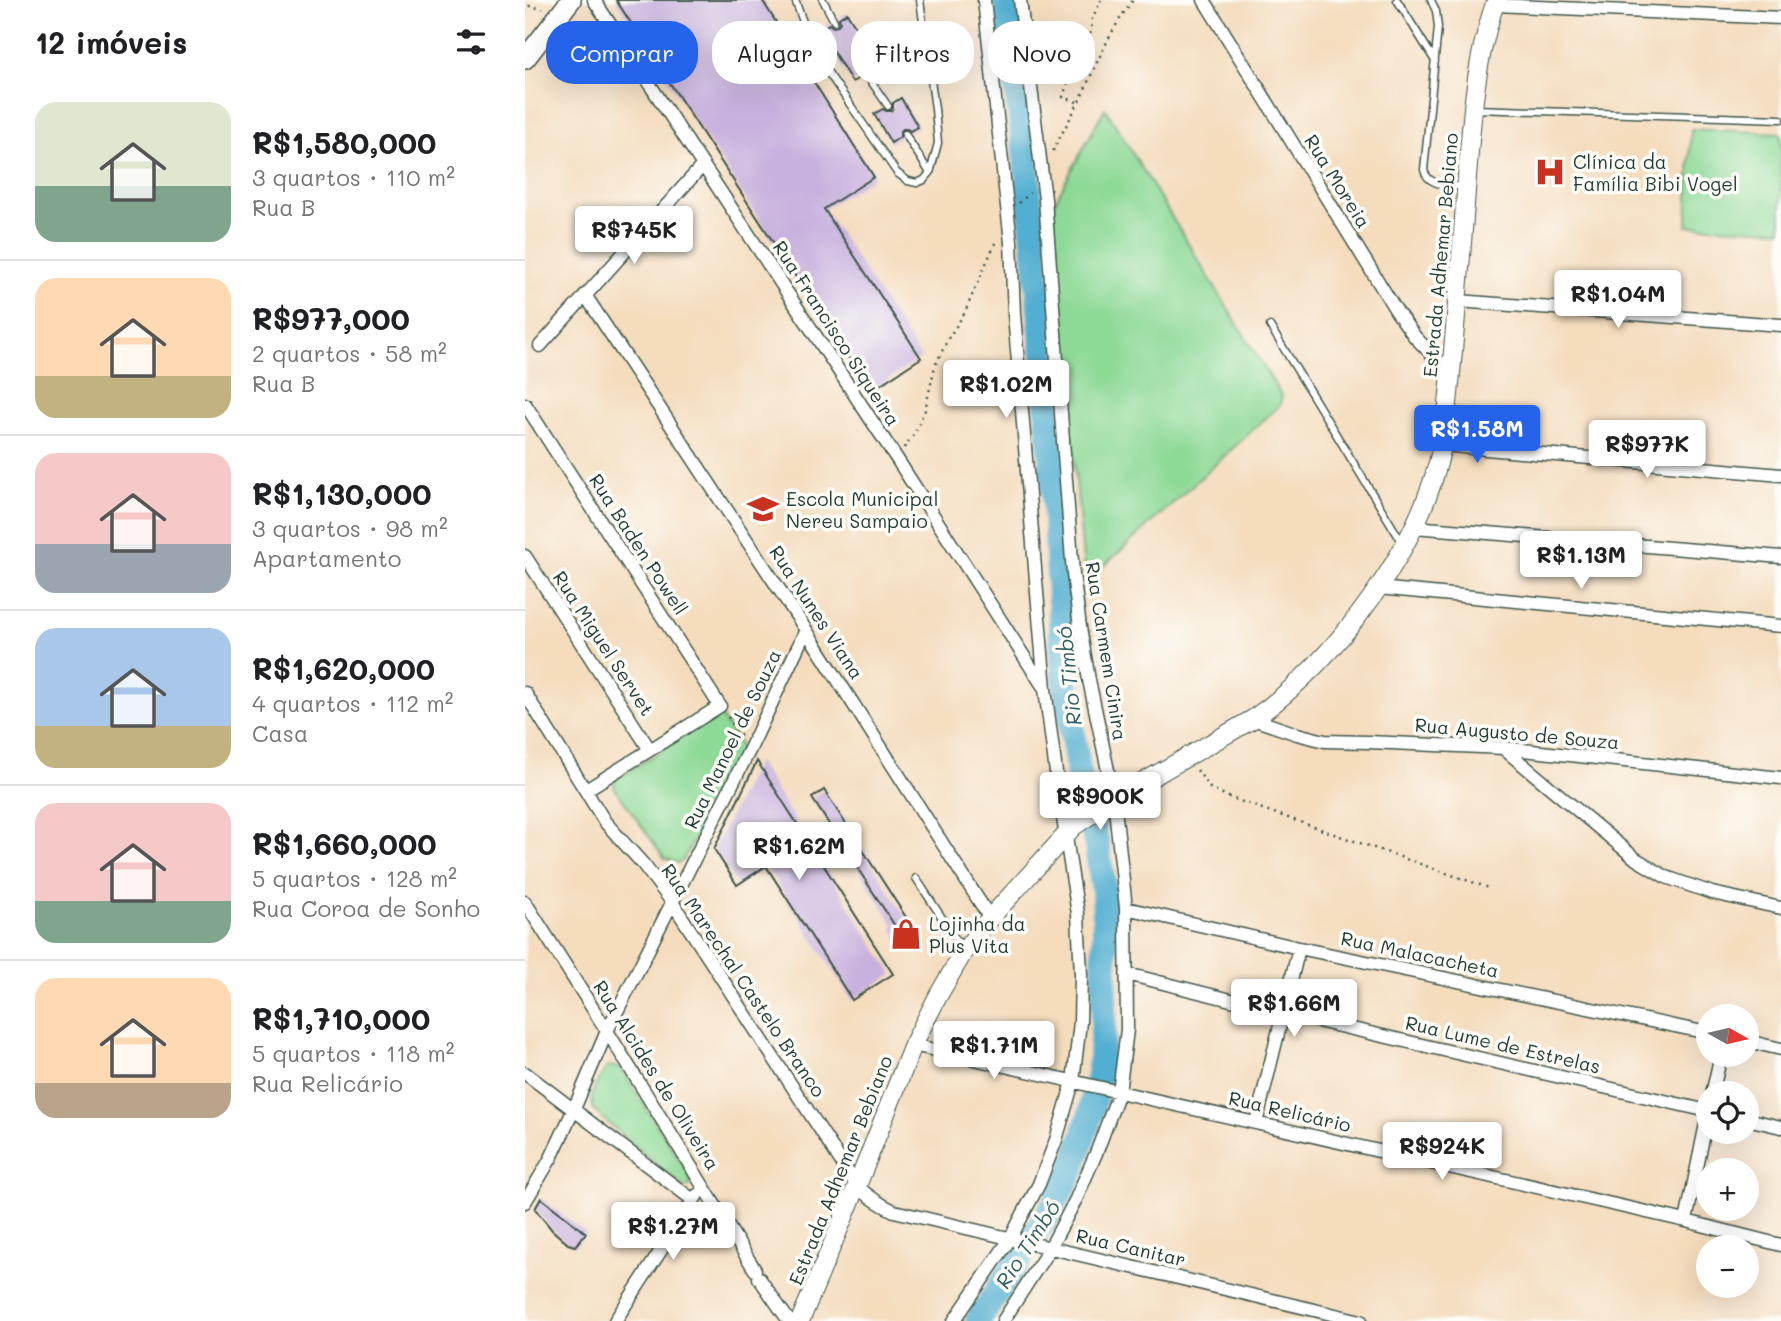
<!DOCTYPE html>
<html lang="pt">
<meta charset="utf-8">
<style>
body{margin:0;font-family:Mali,sans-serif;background:#f6f6f6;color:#202124;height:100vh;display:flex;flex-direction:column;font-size:26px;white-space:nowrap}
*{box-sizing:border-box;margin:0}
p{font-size:23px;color:#757577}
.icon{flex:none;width:38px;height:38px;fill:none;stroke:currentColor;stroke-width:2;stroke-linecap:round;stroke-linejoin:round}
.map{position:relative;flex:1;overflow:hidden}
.side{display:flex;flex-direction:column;background:#fff;width:525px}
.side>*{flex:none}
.banner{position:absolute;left:21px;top:21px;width:665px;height:63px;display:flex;gap:14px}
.needle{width:46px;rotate:98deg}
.controls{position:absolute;left:1171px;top:1004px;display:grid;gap:14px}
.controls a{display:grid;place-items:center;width:63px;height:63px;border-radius:50%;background:#fff;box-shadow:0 7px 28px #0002;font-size:35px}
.price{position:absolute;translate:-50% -60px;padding:0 16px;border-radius:7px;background:#fff;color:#222;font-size:23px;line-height:46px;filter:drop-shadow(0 2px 4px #0008)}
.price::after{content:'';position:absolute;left:50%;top:42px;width:21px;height:16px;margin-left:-10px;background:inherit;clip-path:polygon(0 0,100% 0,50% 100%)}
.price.selected{background:#2563eb;color:#fff}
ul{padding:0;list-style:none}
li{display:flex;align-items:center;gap:21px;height:175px;padding:0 35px}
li+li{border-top:2px solid #e0e0e0}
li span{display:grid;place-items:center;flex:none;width:196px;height:140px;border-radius:21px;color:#555}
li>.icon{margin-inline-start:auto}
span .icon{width:84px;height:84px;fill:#fffc;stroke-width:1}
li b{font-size:30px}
h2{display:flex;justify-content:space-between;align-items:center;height:84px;padding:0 35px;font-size:30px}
.chip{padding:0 24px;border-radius:28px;background:#fff;box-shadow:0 7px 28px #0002;font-size:24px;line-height:63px}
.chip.selected{background:#2563eb;color:#fff}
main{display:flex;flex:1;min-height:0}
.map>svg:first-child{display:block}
.green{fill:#8dd996;stroke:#568b65;stroke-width:2}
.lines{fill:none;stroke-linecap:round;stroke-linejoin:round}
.river{stroke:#53afd1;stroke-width:26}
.building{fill:#c8b1de}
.lane-casing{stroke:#3f5549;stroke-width:9}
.street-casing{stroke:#3f5549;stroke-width:15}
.secondary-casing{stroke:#3f5549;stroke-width:20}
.primary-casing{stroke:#3f5549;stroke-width:22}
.path{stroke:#3f5549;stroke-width:2.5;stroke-dasharray:2 5;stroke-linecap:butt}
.lane{stroke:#fff;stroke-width:6}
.street{stroke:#fff;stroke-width:12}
.secondary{stroke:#fff;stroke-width:18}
.primary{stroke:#fff;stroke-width:19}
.labels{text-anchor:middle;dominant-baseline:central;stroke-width:7;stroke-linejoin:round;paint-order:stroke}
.poi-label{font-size:19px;fill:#1f3d34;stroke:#fdfcf7;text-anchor:start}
.street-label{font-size:19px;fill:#1f3d34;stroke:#fdfcf7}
.water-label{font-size:21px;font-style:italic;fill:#2f5f63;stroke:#fdfcf7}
</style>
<main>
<section class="side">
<h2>12 imóveis<svg class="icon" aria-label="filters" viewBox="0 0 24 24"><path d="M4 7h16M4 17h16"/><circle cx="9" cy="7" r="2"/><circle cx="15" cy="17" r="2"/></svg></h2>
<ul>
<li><span style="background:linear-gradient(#dfe7d0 60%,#7fa58c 0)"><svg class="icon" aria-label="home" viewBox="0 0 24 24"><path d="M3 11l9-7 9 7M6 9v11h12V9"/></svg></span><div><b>R$1,580,000</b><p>3 quartos · 110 m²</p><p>Rua B</p></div></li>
<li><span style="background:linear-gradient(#ffd9b3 70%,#c2b280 0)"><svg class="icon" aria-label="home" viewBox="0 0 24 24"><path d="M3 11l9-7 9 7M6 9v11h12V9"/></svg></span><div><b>R$977,000</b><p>2 quartos · 58 m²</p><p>Rua B</p></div></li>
<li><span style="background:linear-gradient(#f6c9c9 65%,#9aa5b1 0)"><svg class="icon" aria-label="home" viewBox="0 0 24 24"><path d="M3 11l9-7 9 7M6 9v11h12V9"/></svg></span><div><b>R$1,130,000</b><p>3 quartos · 98 m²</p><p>Apartamento</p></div></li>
<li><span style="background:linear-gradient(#a9c7e8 70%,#c2b280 0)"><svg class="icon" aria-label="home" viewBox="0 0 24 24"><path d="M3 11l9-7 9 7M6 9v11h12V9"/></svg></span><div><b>R$1,620,000</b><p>4 quartos · 112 m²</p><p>Casa</p></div></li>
<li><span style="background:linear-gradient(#f6c9c9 70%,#7fa58c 0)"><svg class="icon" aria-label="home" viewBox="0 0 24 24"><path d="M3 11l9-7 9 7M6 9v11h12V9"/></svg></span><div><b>R$1,660,000</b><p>5 quartos · 128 m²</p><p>Rua Coroa de Sonho</p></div></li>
<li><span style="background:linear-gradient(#ffd9b3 75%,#b9a48a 0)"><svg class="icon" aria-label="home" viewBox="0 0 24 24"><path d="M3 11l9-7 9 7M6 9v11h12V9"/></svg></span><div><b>R$1,710,000</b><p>5 quartos · 118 m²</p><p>Rua Relicário</p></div></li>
</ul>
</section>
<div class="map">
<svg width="1256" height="1321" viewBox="0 0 1256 1321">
<rect width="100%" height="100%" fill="#fdfcf7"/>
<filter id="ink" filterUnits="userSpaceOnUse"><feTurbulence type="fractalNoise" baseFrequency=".0143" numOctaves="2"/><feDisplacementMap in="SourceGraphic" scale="14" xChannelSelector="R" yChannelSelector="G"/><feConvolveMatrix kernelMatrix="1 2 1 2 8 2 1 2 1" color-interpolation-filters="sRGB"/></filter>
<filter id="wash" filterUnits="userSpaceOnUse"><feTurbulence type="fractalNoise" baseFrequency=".00686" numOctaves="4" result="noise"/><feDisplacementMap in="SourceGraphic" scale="28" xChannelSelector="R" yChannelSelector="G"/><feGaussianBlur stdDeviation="1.57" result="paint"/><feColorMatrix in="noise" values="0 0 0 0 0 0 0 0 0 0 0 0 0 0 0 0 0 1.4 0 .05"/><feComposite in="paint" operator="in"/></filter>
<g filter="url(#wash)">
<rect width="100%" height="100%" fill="#f4dcbd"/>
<!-- green -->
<path class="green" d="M580,108l177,289 -3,9 -187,171 -8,-6 -32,-364z
M1166,129l90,4v97l-94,-4z
M194,713l21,32 -1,11 -56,104 -5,3 -13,-4 -51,-72v-6z
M86,1066l10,3 69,107 1,5 -2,6 -5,1 -90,-77c-6,-20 3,-28 13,-44z"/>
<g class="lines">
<!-- river -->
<path class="river" d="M453,1321l75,-114 20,-39 18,-55 9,-44 4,-50 1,-101 -1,-27 -8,-50 -14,-48 -14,-87 -5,-46 -7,-143 -17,-222 -14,-145 -19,-150"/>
</g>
<g id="blocks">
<!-- building -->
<path class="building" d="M91,0h146l112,177 -50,32 97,149 -51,33z
M322,13l33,52 -9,6 -3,-2h-5l-2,3v5l-9,5 -32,-52 9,-6 4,3 4,-1 3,-4 -1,-4z
M376,98l17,29 -8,4 -3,-2h-4l-3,3v5l-9,6 -17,-29 9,-5 3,2h5l2,-3v-5z
M232,761l136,213 -41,26 -86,-134 -29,19 -23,-36z
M299,790l96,149 -15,10 -13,-21 3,-2 -83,-128z
M16,1198l45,35 -11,13 -7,-2 -16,-14 -17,-21z"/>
</g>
</g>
<g filter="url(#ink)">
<use href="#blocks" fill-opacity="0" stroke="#3f5549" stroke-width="2"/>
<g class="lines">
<defs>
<path id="lane" d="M270,0l19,52 83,121 11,8 9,2 7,-3 6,-7 8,-30 -3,-34 -15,-109
M298,0l11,21
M872,0l38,61
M906,0l5,11 2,16 -14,143c4,17 27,15 41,17
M341,74l22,32
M950,109l306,10
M380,134l25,39
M745,326l133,218
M391,878l47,72"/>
<path id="street" d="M69,0l303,459 146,227
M679,0l193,312 18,25 36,37
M970,5l286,13
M60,295l221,335 184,288
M933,301l323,24
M15,346l163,-181
M0,404l195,302 -134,84
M917,445l339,30
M889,527l367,30
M0,556l125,194
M853,588l403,38
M0,693l80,129 38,42 29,38 185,284c12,11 22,18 37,25l467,110
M728,719l44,15 28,7 43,1 136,6 277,30
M979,749l132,110 30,18 46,16 69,15
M0,902l82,129 148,239
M601,908l173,40 409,85
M602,974l156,39 425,98
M1222,1041l34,8
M388,1045l773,176 95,24
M0,1073l168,127
M1187,1094l9,-39
M1222,1119l34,8
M731,1123l43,-175
M0,1202l26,-44 23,-49 33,-78 143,-282 56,-119
M1161,1221l22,-107
M234,1278l30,43
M90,1321l82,-126
M429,1321l56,-82 29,-55 17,-44 17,-58 7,-60 1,-47 -3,-61 -21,-134 -12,-91 -31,-375 -3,-72 -27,-242
M478,1321l47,-73 26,-49 21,-48 22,-59 8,-62 -1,-122 -12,-109 -25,-119 -9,-53 -7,-53 -28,-375 -25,-199"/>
<path id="secondary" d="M275,1321l57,-135 56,-141 25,-49 26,-45 26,-33 84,-92 40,-27 139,-80c83,-58 169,-173 189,-273 6,-31 8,-64 11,-95 5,-58 10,-116 14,-174 4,-49 7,-99 20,-147 3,-10 5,-21 10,-30"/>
<path id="primary" d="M0,59l46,-59"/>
</defs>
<!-- lane casing -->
<use href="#lane" class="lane-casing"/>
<!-- street casing -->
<use href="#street" class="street-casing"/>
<!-- secondary casing -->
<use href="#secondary" class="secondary-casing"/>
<!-- primary casing -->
<use href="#primary" class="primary-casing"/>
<!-- path -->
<path class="path" d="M0,12l4,-6 14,3
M552,102l-14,-5 14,-43 14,-22 1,-13 9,-19
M528,151c11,-23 25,-45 35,-69 13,-29 26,-57 45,-82
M494,203l11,-10
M379,448l11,-16 10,-22 10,-44 14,-29 15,-23 32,-73
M203,717l14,21
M672,770l13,18 21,10 261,91"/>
<!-- lane -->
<use href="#lane" class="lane"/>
<!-- street -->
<use href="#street" class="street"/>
<!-- secondary -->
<use href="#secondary" class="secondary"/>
<!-- primary -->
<use href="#primary" class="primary"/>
</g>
</g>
<!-- icons -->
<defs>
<symbol id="hospital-bare" viewBox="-9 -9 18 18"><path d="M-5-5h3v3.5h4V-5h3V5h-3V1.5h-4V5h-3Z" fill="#c8321e" stroke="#fdfcf7" stroke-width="2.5" paint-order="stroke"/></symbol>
<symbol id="school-bare" viewBox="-9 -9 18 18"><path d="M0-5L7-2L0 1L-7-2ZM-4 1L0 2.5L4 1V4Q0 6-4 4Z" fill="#c8321e" stroke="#fdfcf7" stroke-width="2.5" paint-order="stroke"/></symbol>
<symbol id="shop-bare" viewBox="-9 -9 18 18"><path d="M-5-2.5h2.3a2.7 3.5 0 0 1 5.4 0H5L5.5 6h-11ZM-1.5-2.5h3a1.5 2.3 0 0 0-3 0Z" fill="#c8321e" stroke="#fdfcf7" stroke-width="2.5" paint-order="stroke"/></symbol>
</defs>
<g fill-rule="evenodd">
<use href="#hospital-bare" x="1003" y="150" width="44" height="44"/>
<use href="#school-bare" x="216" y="487" width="44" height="44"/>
<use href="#shop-bare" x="359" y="912" width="44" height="44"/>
</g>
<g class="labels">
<!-- poi labels -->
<g class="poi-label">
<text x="1048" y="161">Clínica da<tspan x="1048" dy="22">Família Bibi Vogel</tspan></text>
<text x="261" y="498">Escola Municipal<tspan x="261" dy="22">Nereu Sampaio</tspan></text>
<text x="404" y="923">Lojinha da<tspan x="404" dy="22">Plus Vita</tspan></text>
</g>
<!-- street labels -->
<g class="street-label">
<text transform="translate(813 181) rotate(58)">Rua Moreia</text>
<text transform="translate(915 255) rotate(-85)">Estrada Adhemar Bebiano</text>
<text transform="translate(312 333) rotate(57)">Rua Francisco Siqueira</text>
<text transform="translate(114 544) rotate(57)">Rua Baden Powell</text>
<text transform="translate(292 612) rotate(57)">Rua Nunes Viana</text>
<text transform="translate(79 643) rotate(57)">Rua Miguel Servet</text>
<text transform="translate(582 651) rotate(81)">Rua Carmem Cinira</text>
<text transform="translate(992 733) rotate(5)">Rua Augusto de Souza</text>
<text transform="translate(207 739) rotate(-64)">Rua Manoel de Souza</text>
<text transform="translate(895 954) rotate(12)">Rua Malacacheta</text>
<text transform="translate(219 980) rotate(56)">Rua Marechal Castelo Branco</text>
<text transform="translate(978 1044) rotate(13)">Rua Lume de Estrelas</text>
<text transform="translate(132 1075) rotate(58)">Rua Alcides de Oliveira</text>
<text transform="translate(765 1111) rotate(13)">Rua Relicário</text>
<text transform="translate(315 1170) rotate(-68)">Estrada Adhemar Bebiano</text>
<text transform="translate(606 1247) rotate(13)">Rua Canitar</text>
</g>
<!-- water labels -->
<g class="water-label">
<text transform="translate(543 676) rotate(-96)">Rio Timbó</text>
<text transform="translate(502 1244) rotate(-57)">Rio Timbó</text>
</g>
</g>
</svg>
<div class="controls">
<a><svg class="needle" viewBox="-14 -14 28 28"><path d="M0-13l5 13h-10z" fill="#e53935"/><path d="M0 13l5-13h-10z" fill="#757577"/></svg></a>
<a><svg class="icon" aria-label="locate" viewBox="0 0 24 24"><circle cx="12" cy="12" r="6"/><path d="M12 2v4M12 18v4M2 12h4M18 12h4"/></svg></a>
<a>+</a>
<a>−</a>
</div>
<b class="price" style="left:109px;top:266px">R$745K</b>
<b class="price" style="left:1093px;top:330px">R$1.04M</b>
<b class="price" style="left:481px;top:420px">R$1.02M</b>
<b class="price selected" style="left:952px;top:465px">R$1.58M</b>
<b class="price" style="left:1122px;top:480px">R$977K</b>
<b class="price" style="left:1056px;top:591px">R$1.13M</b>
<b class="price" style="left:575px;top:832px">R$900K</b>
<b class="price" style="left:274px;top:882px">R$1.62M</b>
<b class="price" style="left:769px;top:1039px">R$1.66M</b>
<b class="price" style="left:469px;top:1081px">R$1.71M</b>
<b class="price" style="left:917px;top:1182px">R$924K</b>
<b class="price" style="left:148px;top:1262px">R$1.27M</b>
<div class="banner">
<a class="chip selected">Comprar</a>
<a class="chip">Alugar</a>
<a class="chip">Filtros</a>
<a class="chip">Novo</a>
</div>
</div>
</main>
